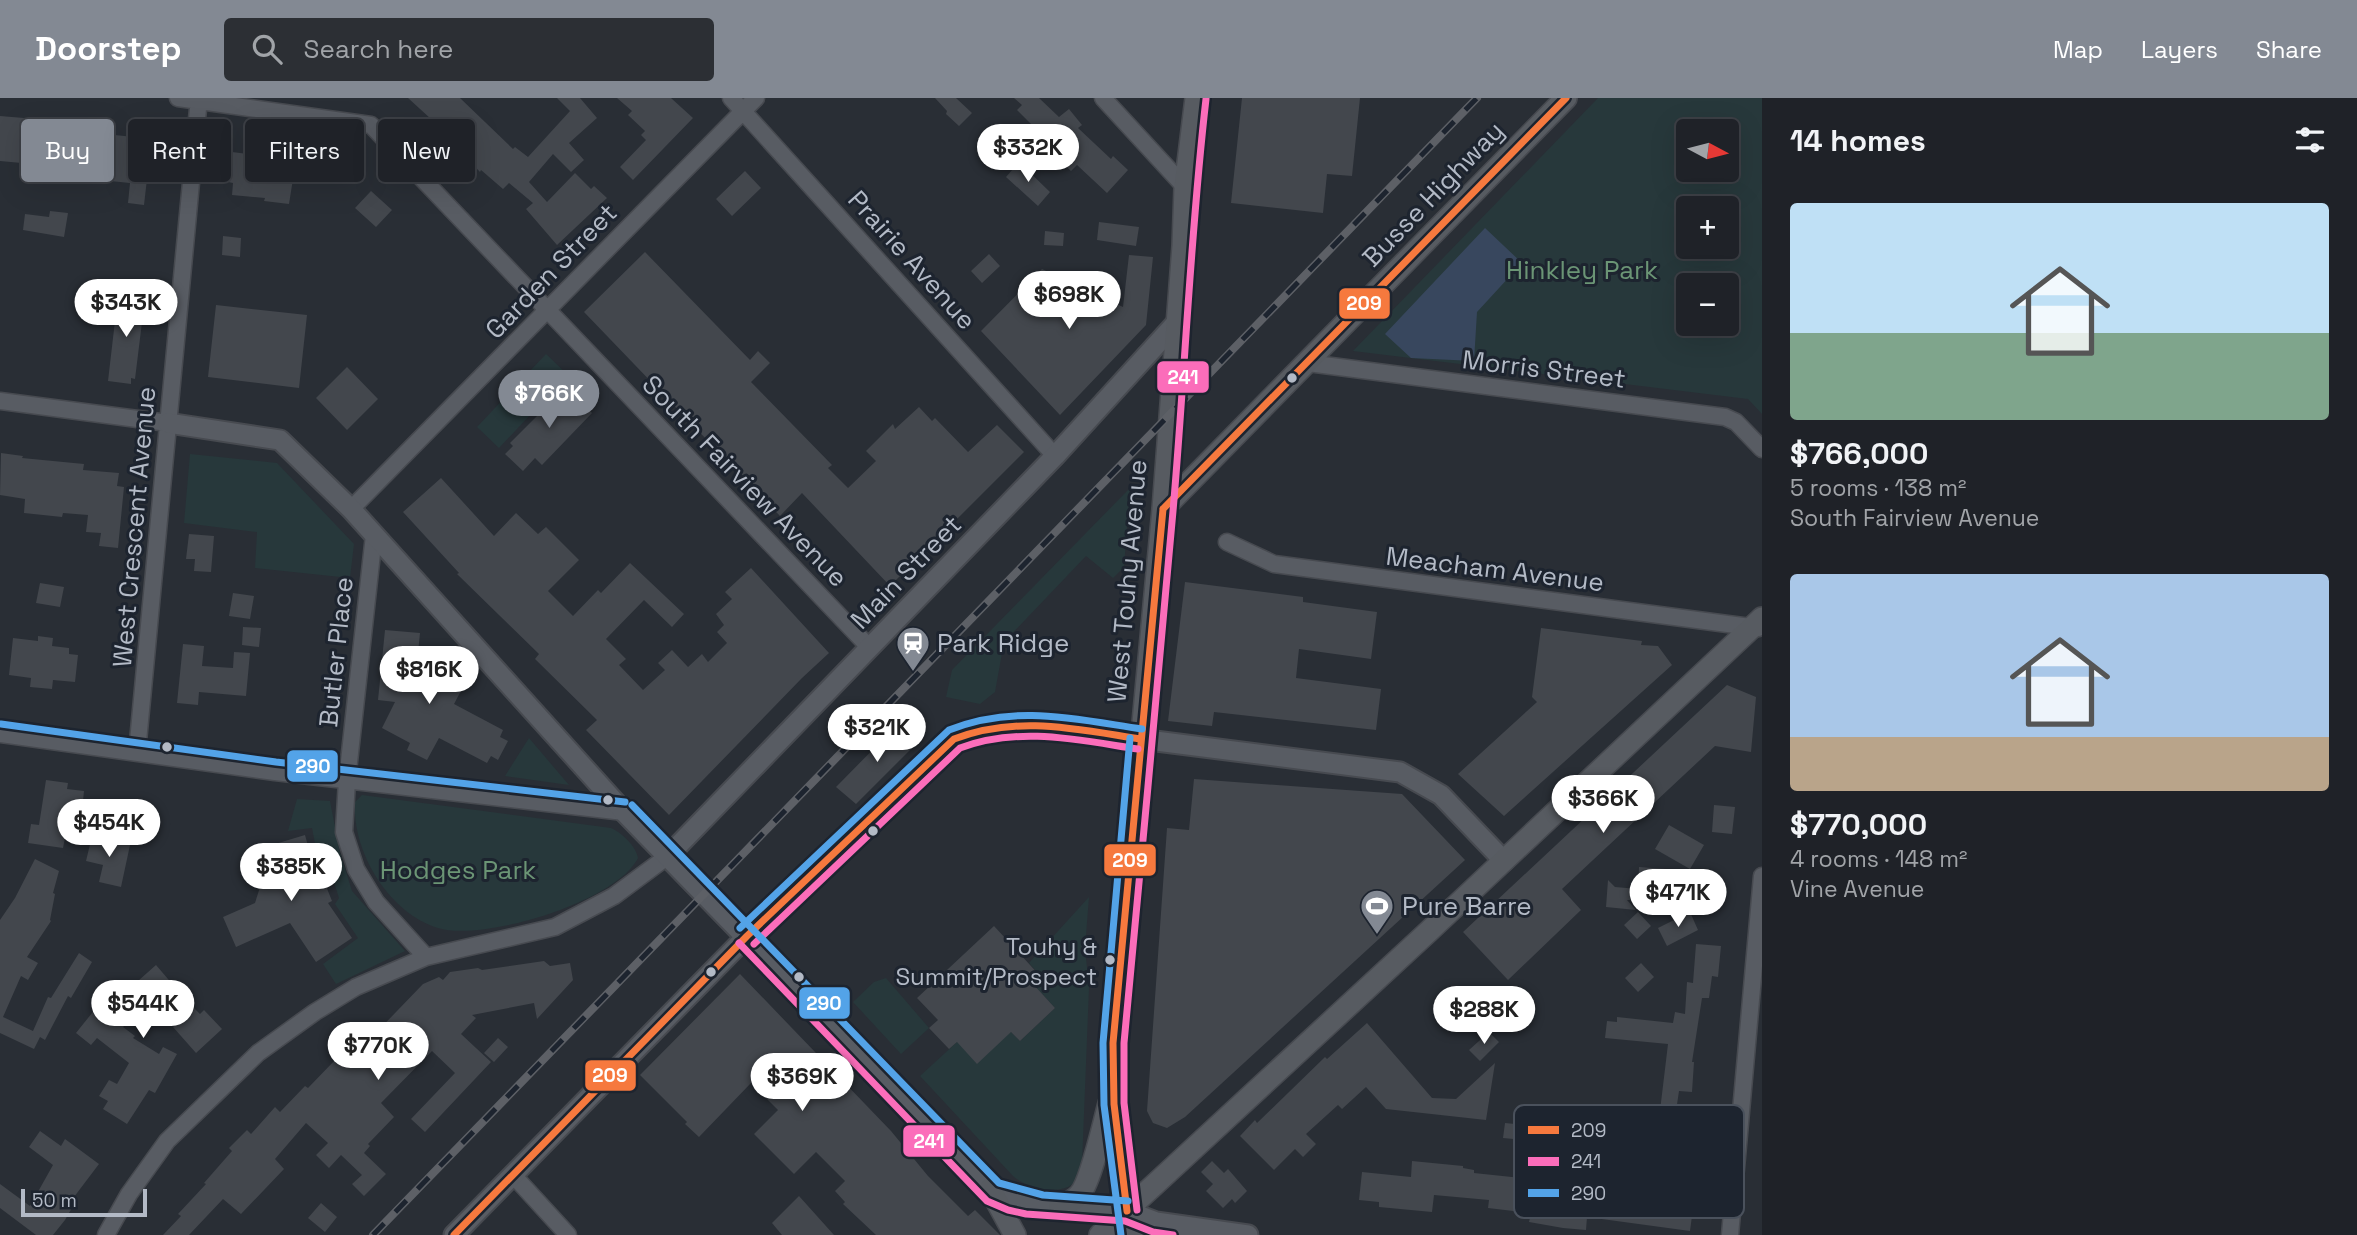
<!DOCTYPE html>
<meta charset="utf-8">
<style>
body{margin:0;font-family:"Space Grotesk",sans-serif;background:#2c2f34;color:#f1f3f6;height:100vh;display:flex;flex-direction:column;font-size:26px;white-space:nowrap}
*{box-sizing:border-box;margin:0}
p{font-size:23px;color:#a1a4a8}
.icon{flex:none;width:38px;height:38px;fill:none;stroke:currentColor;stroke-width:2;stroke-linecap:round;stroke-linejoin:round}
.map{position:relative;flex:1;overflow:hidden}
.sheet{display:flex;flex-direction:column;background:#1f2228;width:595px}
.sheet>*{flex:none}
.hud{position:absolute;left:21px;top:21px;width:665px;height:63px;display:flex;gap:14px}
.needle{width:46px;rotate:97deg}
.buttons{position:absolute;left:1676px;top:21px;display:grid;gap:14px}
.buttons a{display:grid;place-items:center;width:63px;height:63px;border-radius:7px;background:#1f2228;box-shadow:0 7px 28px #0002,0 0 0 2px #3c3f45;font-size:35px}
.scale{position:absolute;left:21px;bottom:18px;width:126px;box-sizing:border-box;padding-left:7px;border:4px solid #b3bac6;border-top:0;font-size:19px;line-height:24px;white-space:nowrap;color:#b3bac6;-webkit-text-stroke:5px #1d242f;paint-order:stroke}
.price{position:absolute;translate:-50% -60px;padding:0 16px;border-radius:24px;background:#fff;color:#222;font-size:23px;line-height:46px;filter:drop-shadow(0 2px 4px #0008)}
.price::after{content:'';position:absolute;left:50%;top:42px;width:21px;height:16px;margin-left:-10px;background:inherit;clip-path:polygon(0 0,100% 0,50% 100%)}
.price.on{background:#838993;color:#fff}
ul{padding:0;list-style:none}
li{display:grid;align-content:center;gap:14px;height:371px;padding:0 28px}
li span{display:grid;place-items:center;height:217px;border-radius:7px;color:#555}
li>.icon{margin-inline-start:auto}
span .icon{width:126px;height:126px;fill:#fffc;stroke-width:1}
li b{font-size:30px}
h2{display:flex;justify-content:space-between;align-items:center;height:84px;padding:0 28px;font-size:30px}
.tag{padding:0 24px;border-radius:7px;background:#1f2228;box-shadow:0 7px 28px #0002,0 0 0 2px #3c3f45;font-size:24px;line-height:63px}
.tag.on{background:#838993;color:#fff}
header{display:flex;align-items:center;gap:42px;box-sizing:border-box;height:98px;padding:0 35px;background:#838993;color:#fff}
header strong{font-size:33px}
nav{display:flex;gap:38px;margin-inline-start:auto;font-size:24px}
.search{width:490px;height:63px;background:#2c2f34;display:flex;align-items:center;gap:18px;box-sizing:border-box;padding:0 24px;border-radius:7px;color:#a1a4a8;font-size:26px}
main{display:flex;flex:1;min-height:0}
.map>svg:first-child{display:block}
.green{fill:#27383b;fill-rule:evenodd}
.water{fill:#38475e}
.building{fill:#43474d}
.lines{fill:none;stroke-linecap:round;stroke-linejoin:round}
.minor-casing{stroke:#474a50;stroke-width:19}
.tertiary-casing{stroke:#474a50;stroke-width:23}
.secondary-casing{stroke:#474a50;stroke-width:24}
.minor{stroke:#585c63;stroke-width:16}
.tertiary{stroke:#585c63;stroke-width:19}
.secondary{stroke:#575b61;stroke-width:21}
.rail-casing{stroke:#5d6066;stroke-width:8}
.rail{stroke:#1d242f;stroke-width:5;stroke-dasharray:16;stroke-linecap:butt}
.bus-1-casing{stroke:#1d242f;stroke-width:12}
.bus-2-casing{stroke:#1d242f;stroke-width:12}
.bus-3-casing{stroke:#1d242f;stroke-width:12}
.bus-1{stroke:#f6793e;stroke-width:7}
.bus-2{stroke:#fb6dba;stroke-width:7}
.bus-3{stroke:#53a3e8;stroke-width:7}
.bus-dot{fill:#b3bac6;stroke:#1d242f;stroke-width:2.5}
.labels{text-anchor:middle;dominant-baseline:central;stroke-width:6;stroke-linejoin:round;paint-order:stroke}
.bus-label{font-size:24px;fill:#b3bac6;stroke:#1d242f;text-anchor:end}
.street-label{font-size:26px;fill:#b3bac6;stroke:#1d242f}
.park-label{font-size:26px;fill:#6b9575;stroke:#1d242f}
.poi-label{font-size:26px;fill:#b3bac6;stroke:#1d242f;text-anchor:start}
.key{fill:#1d242f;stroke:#4a515c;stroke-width:2}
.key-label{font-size:19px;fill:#b3bac6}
.line-badge{stroke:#1d242f;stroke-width:2.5}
.badge-label{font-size:19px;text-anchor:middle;font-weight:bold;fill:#fff}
</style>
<header>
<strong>Doorstep</strong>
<div class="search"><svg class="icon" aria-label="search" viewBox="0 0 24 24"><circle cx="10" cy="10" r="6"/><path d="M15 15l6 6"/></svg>Search here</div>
<nav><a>Map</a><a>Layers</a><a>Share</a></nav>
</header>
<main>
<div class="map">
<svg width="1762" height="1137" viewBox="0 0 1762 1137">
<rect width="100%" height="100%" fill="#292e35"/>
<!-- green -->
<path class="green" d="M1598,0h164v316l-14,-15 -395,-48zM1689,33h38v39h-38zM1689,110h38v39h-38zM1689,187h38v39h-38z
M546,256l22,21 -69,73 -22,-21z
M190,356l87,9 77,81 -4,34 -95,-10 2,-36 -73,-9z
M1130,390l-6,79 -11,11 -27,-22 -82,86 -9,50 -15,12 -34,-7 6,-27z
M529,640l40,47 -64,-9z
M362,697l249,33c11,5 25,18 27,30 -22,44 -155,84 -200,70 -49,-15 -86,-76 -83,-126z
M297,701l33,2 10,52 12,38 53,60 -69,33 -13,-20 35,-26 -23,-34 4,-6 -10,-31 -9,2 -8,-41 -24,3z
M1089,799l-4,51 4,40 -7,176c-1,5 -2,12 -5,16 -14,18 -51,8 -64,-4l-93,-100 37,-34 54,-10 9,9 35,-33 -21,-23 8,-7 -13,-15z
M886,880l43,50 -28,26 -48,-52 21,-20z"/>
<!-- water -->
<path class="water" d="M1485,130l37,35 -45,49 -3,49 -63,-3 -26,-24z"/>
<!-- building -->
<path class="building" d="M408,0h52l53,51 2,-2 13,10 42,-46 -13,-13h23l17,20 -28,25 15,17 -13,12 -18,-18 -24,28 18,20 28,-29 16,16 3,-3 13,12 -50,47 -31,-36 7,-6 -24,-20 -6,6 -22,-19 -1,2 -17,-18 3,-3z
M617,0h54l22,20 -60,62 -13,-13 26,-27 -5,-5 4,-4 -17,-16 4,-4z
M935,0h21l16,15 -13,13 -13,-12 1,-3z
M1014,0h25l20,19 10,-8 13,16 -4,3 33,31 2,-3 15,14 -21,23 -30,-28 -6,6 -27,-25 -2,2 -8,-10 6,-5 -23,-23 5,-5z
M1242,0h118l-8,78 -25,-2 -4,39 -92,-10z
M0,18l48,4 -1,8 116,12 -4,40 -12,-1 -3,26 -16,-2 2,-20 -30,-3v-3l-6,-1 1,-8 -52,-6v3l-43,-4z
M232,54l64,8 -7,44 -25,-3 1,-3 -33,-3 1,-12 -5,-1z
M1019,64l31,30 -12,14 -32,-29z
M745,73l16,17 -29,28 -16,-17z
M371,93l21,19 -16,17 -21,-19z
M50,113l18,2 -4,24 -41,-7 2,-16 24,3z
M1099,124l40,5 -3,19 -39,-6z
M1045,133l19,2 -1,13 -19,-1z
M223,138l18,2 -1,19 -18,-2z
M645,154l105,108 8,-9 12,12 -19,19 81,83 -4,3 20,20 28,-27 -10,-10 27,-27 2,5 24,-22 13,14 3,-3 33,34 29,-27 27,27 -134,134 -88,-93 -22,23 -196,-204z
M989,156l11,12 -18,17 -11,-12z
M1129,157l24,2 -7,68 -86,90 -79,-84 61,-62 81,38z
M118,197l27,3 -10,81 -4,-1v6l-23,-3z
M216,207l91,10 -8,73 -91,-11z
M347,269l31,32 -31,31 -31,-32z
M566,289l26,26 -50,52 -7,-7 -12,13 -18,-17 8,-8 -3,-3z
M1,355l22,3 -1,2 62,6 -1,6 36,3 -2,13 7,1 -6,61 -19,-2 2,-13 -15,-1 2,-17 -25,-2 -1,4 -38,-4 1,-14 -25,-4z
M441,380l53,58 22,-23 22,21 8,-7 33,33 -31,31 25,25 25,-26 3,3 29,-30 54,51 -12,13 -28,-27 -38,39 20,20 -7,6 24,25 22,-20 -7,-7 14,-13 16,17 14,-13 6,8 19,-19 -10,-11 7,-7 -8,-11 16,-15 -7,-7 26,-24 78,85 -27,25 -133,137 -83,-85 11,-10 -62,-61 4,-5 -82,-80 2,-1 -56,-61z
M189,436l25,2 -3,36 -17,-1 1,-12h-9z
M1185,484l118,15v5l74,10 -6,47 -72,-10 -3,29 85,11 -5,41 -162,-18 -2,14 -44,-5z
M40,485l24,4 -4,20 -24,-4z
M233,495l21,3 -4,23 -21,-3z
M243,529l18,1 -2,19 -17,-2z
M1541,530l101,13 -1,4 17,1 14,19 -168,151 -46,-42 79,-72 -5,-5z
M385,532l35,3 -4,39 24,13 3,-6 19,10 -8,15 49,26 -3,7 8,4 -10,19 -7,-4 -4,7 -48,-25 -12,22 -20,-10 3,-7 -28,-15 13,-26 -17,-2z
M38,538l15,2 -1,8 17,2v6l9,1 -3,27 -22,-2 -1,9 -22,-2 1,-9 -22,-3 4,-37 25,3z
M183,546l21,2 -2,20 31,2 1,-16 16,1 -4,43 -47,-4 -1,13 -21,-2z
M1727,587l29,12 -5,55 -36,-6 -153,143 19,21 -73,70 -45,-48z
M899,625l19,19 -62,62 -20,-17z
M1194,681l208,15 63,66 -280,257 -18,11 -14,-5 -6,-12 20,-283 22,2z
M46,682l22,3 -1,6 17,2 -5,49 -14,-2 -2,10 -35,-5 3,-19 8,1z
M1714,707l21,2 -3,27 -20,-2z
M1669,727l35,20 -14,24 -35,-20z
M305,737l12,43 5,-2 10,25 -4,2 24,35 -36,24 -26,-39 -54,24 -13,-30 32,-14 5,-16 11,-13 -6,-27z
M92,738l38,9 -9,42 -22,-5 4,-17 -17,-4z
M35,761l24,12 -6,22 2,1 -5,26 1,1 -24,36 11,6 -10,17 -7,-4 -18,41 30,14 15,-34 3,1 28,-45 13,9 -21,36 -3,-2 -23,44 -5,-3 -6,12 -34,-16v-113l15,-22z
M1639,769l41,3 -3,31 -50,-1 9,10 -30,-3 2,-27 7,7 23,2z
M1638,814l13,14 -14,13 -13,-14z
M1690,814l8,18 -31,16 -9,-18z
M994,828l48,52 -8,7 21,23 -35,33 -9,-9 -34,32 -20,-22 -8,7 -20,-21 9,-8 -21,-22z
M1696,846l25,2 -3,31 -6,-1 -3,22h-7l-10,64h2l-2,30 -13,-1 -4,27 15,2 -5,34 15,2 -10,75 -103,-14 -1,13 -23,-2 -34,-6 2,-9 -43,-5 1,-8 -55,-5 -2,17 -53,-5v-5l-20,-2 3,-28 49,5 1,-16 51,5v2l11,2v3l77,8 -1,12 26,3 1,-8 37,3 1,-10 19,2 -2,12 20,3 -2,12 26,4 5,-40 -3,-1v-5l-32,-3 2,-22 8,1 12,-100 -63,-6 2,-17 10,1v-5l56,6 2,-11 10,2 2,-32 6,1z
M544,863l6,5 20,-3 3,17 -36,39 -3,-16 -62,12 4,3 -15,16 30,28 -66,70 -14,-13 44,-46 -23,-22 -51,52 13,14 -26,27 2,2 -6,7 22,21 -22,22 -12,-12 10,-9 -21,-20 -12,13 -13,-13 12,-12 -22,-20 -31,36 9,10 -43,45 -18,-15 -34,36h-26l18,-19 -3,-2 28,-30 -2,-1 28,-32 -3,-3 18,-18 4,4 24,-27 5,5 25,-26 3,2 28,-29 3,3 27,-26 4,3 53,-55 16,-7 4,3 7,-8 28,-4 4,2z
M1641,865l13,14 -16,15 -13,-14z
M156,867l30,35 14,14 4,-4 18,19 -26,24 -23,-26 7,-6 -21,-25 -36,31 12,9 -2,2 26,16 4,-7 14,7 -22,39 -6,-3 -22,34 -24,-15 5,-8 -9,-5 10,-16 8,4 12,-21 -32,-25 -6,7 -15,-12 28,-35 8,6z
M740,876l151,157 37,45 40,40 7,-6 25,25h-124l-33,-31 2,-2 -10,-11 10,-10 -29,-29 -22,22 -40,-40 24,-24 -27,-27 -52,54 -14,-13 2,-2 -47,-47z
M1367,925l65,75 24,1 39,-36 -9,57 -100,-11 -20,-22 -24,22 -4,-4 -32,29 10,10 -13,13 -8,-8 -21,21 -34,-34 15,-16 2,3 68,-66 2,2z
M1489,934l10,10 -19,19 -11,-11z
M498,940l10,9 -14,15 -10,-9z
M1505,1025l20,2 -1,15 -21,-2z
M40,1033l21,15 4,-7 34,25 -25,33 3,2 -12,21 -12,15h-17l-36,-27v-24l30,22 23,-41 -24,-18z
M1212,1063l12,12 4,-4 19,22 -12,12 -3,-4 -9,9 -17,-17 7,-7 -12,-12z
M799,1098l35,39h-52l-10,-12z
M321,1105l16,14 -12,15 -17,-14z"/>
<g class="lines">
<defs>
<path id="minor" d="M178,0l193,27 499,523
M731,0l324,358
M1103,0l82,89
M1308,265l417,54 11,5 26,27
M0,303l168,22
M351,411l405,-411
M374,437l-27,245 -3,52 12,37 20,33 50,55
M1227,444l47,22 484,64
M0,636l275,38 349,40
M137,654l62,-654
M513,1077l55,60
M106,1137l23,-41 38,-53 91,-88 57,-41 41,-25 70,-30 129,-30 59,-31 54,-40
M1730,1137l32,-359"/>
<path id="tertiary" d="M168,325l112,17 71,69 273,303 369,380 18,8 17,4 99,7 29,11 92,13
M668,758l387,-400 123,-135
M454,1137l293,-299 193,-185c24,-21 50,-27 82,-27l378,48 41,23 63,66"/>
<path id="secondary" d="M1163,411l403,-411
M990,1091l25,46
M1060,1108c7,-3 14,-5 19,-11 12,-12 25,-75 31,-95
M1100,1137l328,-303 334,-314
M1132,1137c-14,-63 -18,-128 -19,-192l50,-534 20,-263 2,-59 11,-89"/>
</defs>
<!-- minor casing -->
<use href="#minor" class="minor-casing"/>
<!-- tertiary casing -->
<use href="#tertiary" class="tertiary-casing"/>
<!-- secondary casing -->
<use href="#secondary" class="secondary-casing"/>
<!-- minor -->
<use href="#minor" class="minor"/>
<!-- tertiary -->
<use href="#tertiary" class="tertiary"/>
<!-- secondary -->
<use href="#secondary" class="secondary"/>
<defs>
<path id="rail" d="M373,1137l1104,-1137"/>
</defs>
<!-- rail casing -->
<use href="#rail" class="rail-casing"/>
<!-- rail -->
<use href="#rail" class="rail"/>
<defs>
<path id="bus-1" d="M1163,411l403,-411
M1127,1113l-13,-107 -1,-61 50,-534
M454,1137l293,-299 207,-197c64,-24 121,-10 186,0"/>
<path id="bus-2" d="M739,845l248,258 21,9 18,4 99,7 28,11 20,3
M754,846l206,-196c59,-22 118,-8 178,1
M1137,1112l-13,-107v-60c16,-177 34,-355 49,-532 12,-137 17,-275 33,-412"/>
<path id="bus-3" d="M1,626l275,38 349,40
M632,707l367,378 44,12 85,6
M740,830l209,-198c66,-26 125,-11 193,-1
M1121,1137l-17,-130 -1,-62 27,-305"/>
</defs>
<!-- bus-1 casing -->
<use href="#bus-1" class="bus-1-casing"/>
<!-- bus-2 casing -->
<use href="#bus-2" class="bus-2-casing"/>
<!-- bus-3 casing -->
<use href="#bus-3" class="bus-3-casing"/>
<!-- bus-1 -->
<use href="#bus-1" class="bus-1"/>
<!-- bus-2 -->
<use href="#bus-2" class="bus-2"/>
<!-- bus-3 -->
<use href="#bus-3" class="bus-3"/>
</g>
<!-- icons -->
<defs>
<symbol id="station-pin" viewBox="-11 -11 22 30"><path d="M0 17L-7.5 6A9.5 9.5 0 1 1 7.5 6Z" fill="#838993" stroke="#1d242f"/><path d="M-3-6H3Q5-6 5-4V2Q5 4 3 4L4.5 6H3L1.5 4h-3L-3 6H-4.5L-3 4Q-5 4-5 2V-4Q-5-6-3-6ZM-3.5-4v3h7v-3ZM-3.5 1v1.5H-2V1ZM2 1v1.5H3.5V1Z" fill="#fff"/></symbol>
<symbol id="stadium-pin" viewBox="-11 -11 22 30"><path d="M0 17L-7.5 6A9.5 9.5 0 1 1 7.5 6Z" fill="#838993" stroke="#1d242f"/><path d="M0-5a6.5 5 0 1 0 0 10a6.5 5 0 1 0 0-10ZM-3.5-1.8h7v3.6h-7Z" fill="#fff"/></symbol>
</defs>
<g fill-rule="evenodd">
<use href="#station-pin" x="894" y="526" width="38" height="52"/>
<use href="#stadium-pin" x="1358" y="789" width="38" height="52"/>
</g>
<!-- markers -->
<g class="bus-dot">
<circle cx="1292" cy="280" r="6"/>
<circle cx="167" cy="649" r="6"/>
<circle cx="608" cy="702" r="6"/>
<circle cx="873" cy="733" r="6"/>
<circle cx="1110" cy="862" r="6"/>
<circle cx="711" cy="874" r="6"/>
<circle cx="799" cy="879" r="6"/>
</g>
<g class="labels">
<!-- bus labels -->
<g class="bus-label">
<text x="1097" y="848">Touhy &amp;<tspan x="1097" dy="30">Summit/Prospect</tspan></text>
</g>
<!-- street labels -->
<g class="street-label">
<text transform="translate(1433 96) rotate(-46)">Busse Highway</text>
<text transform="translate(912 162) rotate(48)">Prairie Avenue</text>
<text transform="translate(551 173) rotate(-46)">Garden Street</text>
<text transform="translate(1544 271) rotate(7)">Morris Street</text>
<text transform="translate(745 383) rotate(46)">South Fairview Avenue</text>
<text transform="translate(134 429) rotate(-85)">West Crescent Avenue</text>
<text transform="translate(1495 471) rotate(7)">Meacham Avenue</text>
<text transform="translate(906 474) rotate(-46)">Main Street</text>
<text transform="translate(1127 483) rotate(-85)">West Touhy Avenue</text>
<text transform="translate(336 554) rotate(-84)">Butler Place</text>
</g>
<!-- park labels -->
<g class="park-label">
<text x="1582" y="172">Hinkley Park</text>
<text x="458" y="772">Hodges Park</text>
</g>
<!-- poi labels -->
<g class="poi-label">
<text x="937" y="545">Park Ridge</text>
<text x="1402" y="808">Pure Barre</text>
</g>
</g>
<!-- legend -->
<rect x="1514" y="1007" width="230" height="113" rx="10" class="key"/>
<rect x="1528" y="1028" width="31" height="8" fill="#f6793e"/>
<rect x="1528" y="1059" width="31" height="9" fill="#fb6dba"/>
<rect x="1528" y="1091" width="31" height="8" fill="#53a3e8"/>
<g class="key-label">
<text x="1571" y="1039">209</text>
<text x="1571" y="1070">241</text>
<text x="1571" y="1102">290</text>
</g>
<g class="line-badge">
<rect x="1338" y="189" width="53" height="33" rx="7" fill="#f6793e"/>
<rect x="1156" y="262" width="54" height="34" rx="7" fill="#fb6dba"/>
<rect x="286" y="651" width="53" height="34" rx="7" fill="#53a3e8"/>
<rect x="1103" y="745" width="54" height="34" rx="7" fill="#f6793e"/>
<rect x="798" y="888" width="53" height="34" rx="7" fill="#53a3e8"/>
<rect x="584" y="961" width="53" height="33" rx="7" fill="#f6793e"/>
<rect x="902" y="1026" width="54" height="34" rx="7" fill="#fb6dba"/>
</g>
<g class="badge-label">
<text x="1364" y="212">209</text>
<text x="1183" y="286">241</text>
<text x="313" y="675">290</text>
<text x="1130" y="769">209</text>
<text x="824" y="912">290</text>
<text x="610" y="984">209</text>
<text x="929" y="1050">241</text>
</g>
</svg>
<div class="buttons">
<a><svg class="needle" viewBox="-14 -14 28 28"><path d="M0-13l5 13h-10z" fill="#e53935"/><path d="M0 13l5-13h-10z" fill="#a1a4a8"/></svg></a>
<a>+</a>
<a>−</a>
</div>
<div class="scale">50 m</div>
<b class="price" style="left:1028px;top:86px">$332K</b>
<b class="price" style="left:1069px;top:233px">$698K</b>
<b class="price" style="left:126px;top:241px">$343K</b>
<b class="price on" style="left:549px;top:332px">$766K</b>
<b class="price" style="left:429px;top:608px">$816K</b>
<b class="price" style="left:877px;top:666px">$321K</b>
<b class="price" style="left:1603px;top:737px">$366K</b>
<b class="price" style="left:109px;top:761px">$454K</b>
<b class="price" style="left:291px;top:805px">$385K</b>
<b class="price" style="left:1678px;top:831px">$471K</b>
<b class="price" style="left:143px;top:942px">$544K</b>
<b class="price" style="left:1484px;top:948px">$288K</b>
<b class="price" style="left:378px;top:984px">$770K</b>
<b class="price" style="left:802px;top:1015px">$369K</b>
<div class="hud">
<a class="tag on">Buy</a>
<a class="tag">Rent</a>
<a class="tag">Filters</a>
<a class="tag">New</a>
</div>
</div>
<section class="sheet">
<h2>14 homes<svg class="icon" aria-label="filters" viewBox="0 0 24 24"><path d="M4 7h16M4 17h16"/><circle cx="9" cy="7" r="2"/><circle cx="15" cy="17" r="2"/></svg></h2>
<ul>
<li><span style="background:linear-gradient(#bfe0f5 60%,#7fa58c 0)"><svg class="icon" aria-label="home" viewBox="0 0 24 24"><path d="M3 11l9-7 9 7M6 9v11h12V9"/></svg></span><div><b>$766,000</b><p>5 rooms · 138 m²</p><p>South Fairview Avenue</p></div></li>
<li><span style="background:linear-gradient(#a9c7e8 75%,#b9a48a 0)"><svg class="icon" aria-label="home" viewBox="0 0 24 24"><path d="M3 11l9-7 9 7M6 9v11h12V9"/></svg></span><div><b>$770,000</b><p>4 rooms · 148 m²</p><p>Vine Avenue</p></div></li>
</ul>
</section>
</main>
